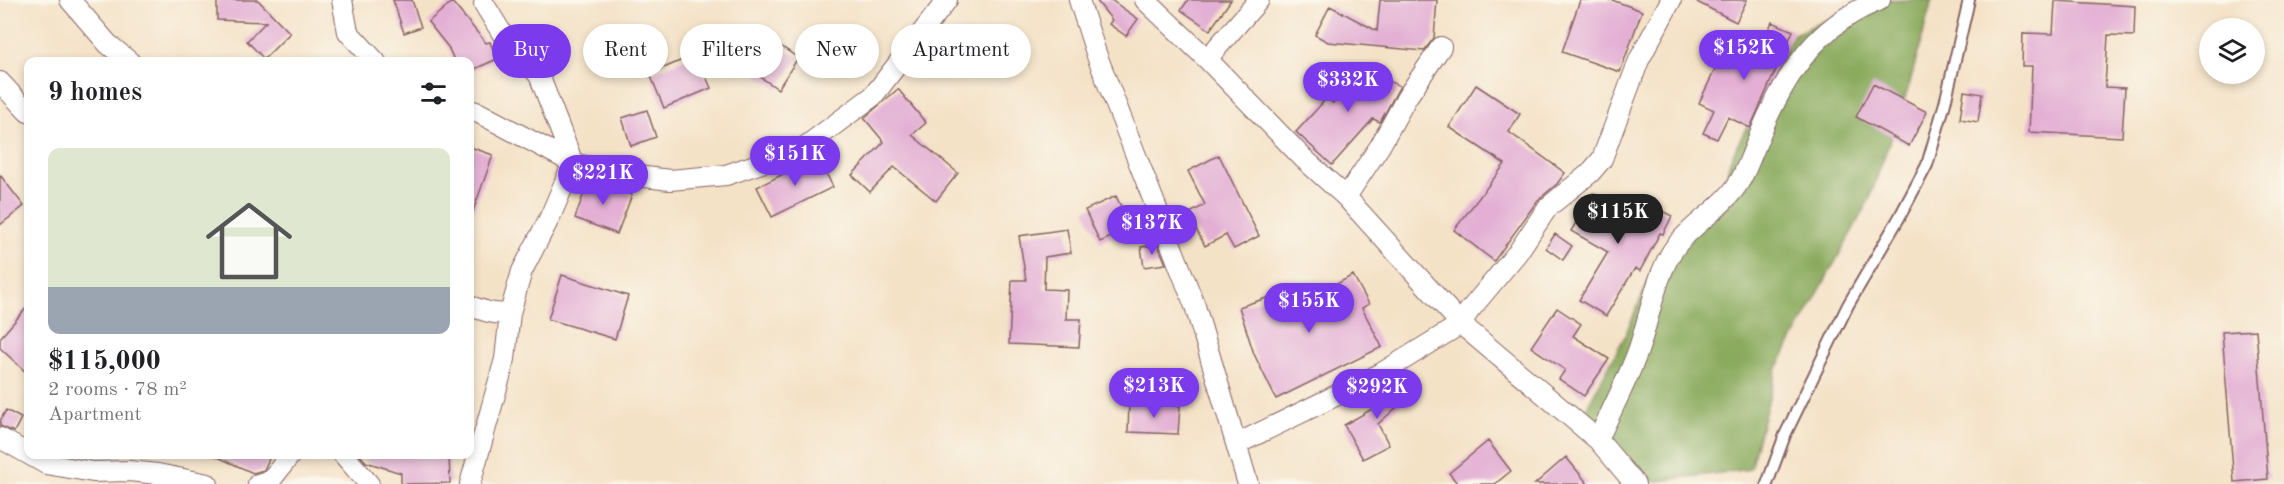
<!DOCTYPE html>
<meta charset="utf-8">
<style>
body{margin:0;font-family:"Old Standard TT",serif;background:#f2f2f2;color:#202124;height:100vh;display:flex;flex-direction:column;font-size:22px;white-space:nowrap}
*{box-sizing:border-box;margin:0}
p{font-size:20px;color:#757577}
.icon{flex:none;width:33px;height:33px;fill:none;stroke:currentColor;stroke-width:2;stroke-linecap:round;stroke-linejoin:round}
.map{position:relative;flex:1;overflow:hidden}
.drawer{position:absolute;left:24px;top:57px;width:450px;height:402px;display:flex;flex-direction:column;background:#fff;border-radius:12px;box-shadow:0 3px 9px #0003}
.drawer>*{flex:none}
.hud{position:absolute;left:492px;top:24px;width:570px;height:54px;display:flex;gap:12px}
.fabs{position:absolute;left:2199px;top:18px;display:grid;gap:12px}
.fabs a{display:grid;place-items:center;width:66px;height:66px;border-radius:50%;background:#fff;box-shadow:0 3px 9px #0003;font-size:30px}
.price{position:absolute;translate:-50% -51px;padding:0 14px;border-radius:21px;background:#7c3aed;color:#fff;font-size:20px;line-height:39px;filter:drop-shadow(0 2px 3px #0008)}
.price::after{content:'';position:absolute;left:50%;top:36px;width:18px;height:14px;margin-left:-9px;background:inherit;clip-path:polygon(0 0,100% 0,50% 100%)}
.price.on{background:#222;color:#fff}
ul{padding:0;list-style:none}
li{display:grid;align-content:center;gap:12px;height:318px;padding:0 24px}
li+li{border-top:2px solid #e0e0e0}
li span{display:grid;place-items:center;height:186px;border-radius:12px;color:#555}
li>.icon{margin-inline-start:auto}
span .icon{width:108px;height:108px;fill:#fffc;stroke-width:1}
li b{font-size:26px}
h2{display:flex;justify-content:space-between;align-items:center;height:72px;padding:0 24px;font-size:26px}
.tag{padding:0 21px;border-radius:27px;background:#fff;box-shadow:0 3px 9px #0003;font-size:21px;line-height:54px}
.tag.on{background:#7c3aed;color:#fff}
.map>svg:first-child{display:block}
.forest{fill:#8aaa5d;stroke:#6a6444;stroke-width:1.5}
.building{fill:#e3afd4}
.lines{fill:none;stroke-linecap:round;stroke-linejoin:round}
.lane-casing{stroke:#866362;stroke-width:14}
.street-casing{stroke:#866362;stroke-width:22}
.lane{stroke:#fff;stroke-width:10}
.street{stroke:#fff;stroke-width:20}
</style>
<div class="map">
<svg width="2284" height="484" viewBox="0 0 2284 484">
<rect width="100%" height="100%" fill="#fbf7ec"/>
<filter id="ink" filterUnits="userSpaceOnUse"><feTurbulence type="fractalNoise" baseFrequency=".0167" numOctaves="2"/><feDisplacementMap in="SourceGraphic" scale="12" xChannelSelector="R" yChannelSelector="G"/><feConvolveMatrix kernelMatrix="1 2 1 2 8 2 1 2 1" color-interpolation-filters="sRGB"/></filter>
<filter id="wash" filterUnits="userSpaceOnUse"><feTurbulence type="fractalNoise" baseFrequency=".008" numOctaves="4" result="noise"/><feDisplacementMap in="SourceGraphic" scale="24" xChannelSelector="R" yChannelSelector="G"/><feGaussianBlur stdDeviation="1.35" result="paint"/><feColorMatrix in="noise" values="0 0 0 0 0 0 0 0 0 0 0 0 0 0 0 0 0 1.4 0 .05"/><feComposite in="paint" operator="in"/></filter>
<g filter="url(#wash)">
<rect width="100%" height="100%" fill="#f4e2c7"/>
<!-- forest -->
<path class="forest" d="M1872,0h60l-23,86 -40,114 -92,168 -27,101 -101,13 -68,-64 43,-80 40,-93 53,-35 14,-52 63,-124z"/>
<g id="blocks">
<!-- building -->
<path class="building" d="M217,0h41l32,33 -26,26 -17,-18 19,-19 -49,-2z
M393,0h19l9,27 -17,6z
M1096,0h15l27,19 -12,17 -17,-12 3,-4z
M1188,0h43l-21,30 -29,-20z
M1380,0h57l-3,38 -10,13 -96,-9 -13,-7 15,-29 47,25z
M1580,0h32l30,11 -22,61 -58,-20z
M1693,0h54l-11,22z
M2055,1l80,5 -1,30 -26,-1 -3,52 20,1 -3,49 -93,-5 3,-66h-10l1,-33 30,1z
M452,2l34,41 4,-1 7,17 -27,12v-9h-15l-7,-15 -20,-25z
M1772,22l21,9 -43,97 -22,-11 -11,22 -14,-6 11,-23 -15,-7 21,-44 12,5 12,-27 18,8z
M759,31l39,27 -20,31 -40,-27z
M696,54l15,34 -47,20 -14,-34z
M1350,64l50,22 -20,36 -7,-3 -41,46 -36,-33 31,-34 6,5z
M1873,84l54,28 -18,34 -53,-29z
M1476,85l44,29 -11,18 56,41 -8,11 -19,16 -44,61 -40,-31 51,-66 -56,-37z
M898,89l28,34 -14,12 46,38 -22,28 -42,-34 -24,25 -18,-17 32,-33 -20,-24z
M1964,91l18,3 -4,28 -18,-3z
M647,110l9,27 -25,9 -9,-28z
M470,147l23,8 -21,59h-2z
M1219,155l40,81 -25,13 -8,-14 -21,11 -17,-32 17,-9 -17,-34z
M818,157l15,30 -61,30 -15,-30z
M0,175l24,31 -24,19z
M589,179l43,16 -15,39 -42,-16z
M1593,193l38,22 8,-16 33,17 -9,18 -3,-1 -20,38 -5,-3 -29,48 -27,-16 29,-48 -37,-21z
M1116,196l15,32 -31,14 -15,-32z
M1067,229l4,24 -26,4 -1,32 23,1 -1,29h15l-2,28 -70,-3 3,-64h14l-7,-44z
M1555,234l17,12 -9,14 -17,-12z
M1158,245l8,19 -22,3 -3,-20z
M562,275l66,21 -13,43 -67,-20z
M1353,275l16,29 -7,4 20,39 -106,52 -22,-45 -15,-47 58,-19 5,15z
M28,306v68l-28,-26v-10z
M1557,308l24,16 -8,12 36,23 -25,37 -25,-17 6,-9 -34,-23z
M2256,330l12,149 -34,3 -12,-150z
M1401,378l13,14 -36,32 11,21 -26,14 -19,-34 37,-21 -5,-4z
M1129,403l51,3 -2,28 -50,-2z
M6,410l15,8 -7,14 -14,-6v-5z
M1488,441l23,30 -16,13h-37l-9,-11z
M211,454h60l-7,16 -11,3z
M359,454h90l1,29 -49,1v-11l-35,-11z
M1566,457l22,27h-53z"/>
</g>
</g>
<g filter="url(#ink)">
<use href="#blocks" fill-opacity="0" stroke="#866362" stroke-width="1.5"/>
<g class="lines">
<defs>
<path id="lane" d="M1767,484l18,-49 63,-130 51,-87 28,-53 18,-62 24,-103"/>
<path id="street" d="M70,0l38,44 22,18
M342,0l6,32 28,30
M1079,0l18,56 98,250 53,178
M1145,0l62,59 96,99 43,39 115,127 137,116 37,44
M1207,59l52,-59
M0,82l28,30
M470,110l9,3 94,50 40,10 57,7 56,-5 76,-26 71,-53 74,-96
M1346,197l34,-51 27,-49 34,-50
M470,306c14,5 25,9 40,7l12,-42 28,-54 23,-54 -34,-88 -31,-32 -24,-39
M0,438l46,26 47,8 36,-1 29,3 50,10
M1598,440c13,-30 30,-60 41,-92 10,-29 18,-78 37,-102 19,-25 51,-40 66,-69 11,-22 18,-46 29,-67 25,-51 54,-88 109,-110
M1237,444l143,-70 81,-50 8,-13 49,-59 30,-45 42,-34 12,-14 37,-99 32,-60
M343,454l26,30
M258,484l13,-4 20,-26
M470,484l35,-125 5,-46"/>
</defs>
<!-- lane casing -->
<use href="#lane" class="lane-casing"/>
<!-- street casing -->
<use href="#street" class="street-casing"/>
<!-- lane -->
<use href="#lane" class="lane"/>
<!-- street -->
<use href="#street" class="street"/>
</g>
</g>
</svg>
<div class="fabs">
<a><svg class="icon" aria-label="layers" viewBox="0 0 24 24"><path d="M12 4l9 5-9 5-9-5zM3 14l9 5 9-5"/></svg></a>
</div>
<b class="price" style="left:1744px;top:81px">$152K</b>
<b class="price" style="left:1348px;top:113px">$332K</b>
<b class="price" style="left:795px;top:187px">$151K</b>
<b class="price" style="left:603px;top:206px">$221K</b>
<b class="price on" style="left:1618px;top:245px">$115K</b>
<b class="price" style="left:1152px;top:256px">$137K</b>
<b class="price" style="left:1309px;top:334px">$155K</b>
<b class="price" style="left:1154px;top:419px">$213K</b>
<b class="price" style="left:1377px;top:420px">$292K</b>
<div class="hud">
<a class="tag on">Buy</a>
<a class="tag">Rent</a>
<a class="tag">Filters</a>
<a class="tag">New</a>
<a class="tag">Apartment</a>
</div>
<section class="drawer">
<h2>9 homes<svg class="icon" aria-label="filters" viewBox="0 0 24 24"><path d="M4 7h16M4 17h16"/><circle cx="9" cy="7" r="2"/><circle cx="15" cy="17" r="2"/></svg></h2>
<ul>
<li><span style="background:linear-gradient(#dfe7d0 75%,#9aa5b1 0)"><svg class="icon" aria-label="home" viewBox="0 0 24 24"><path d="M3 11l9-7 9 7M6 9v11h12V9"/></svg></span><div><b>$115,000</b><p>2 rooms · 78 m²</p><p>Apartment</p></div></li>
</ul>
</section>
</div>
